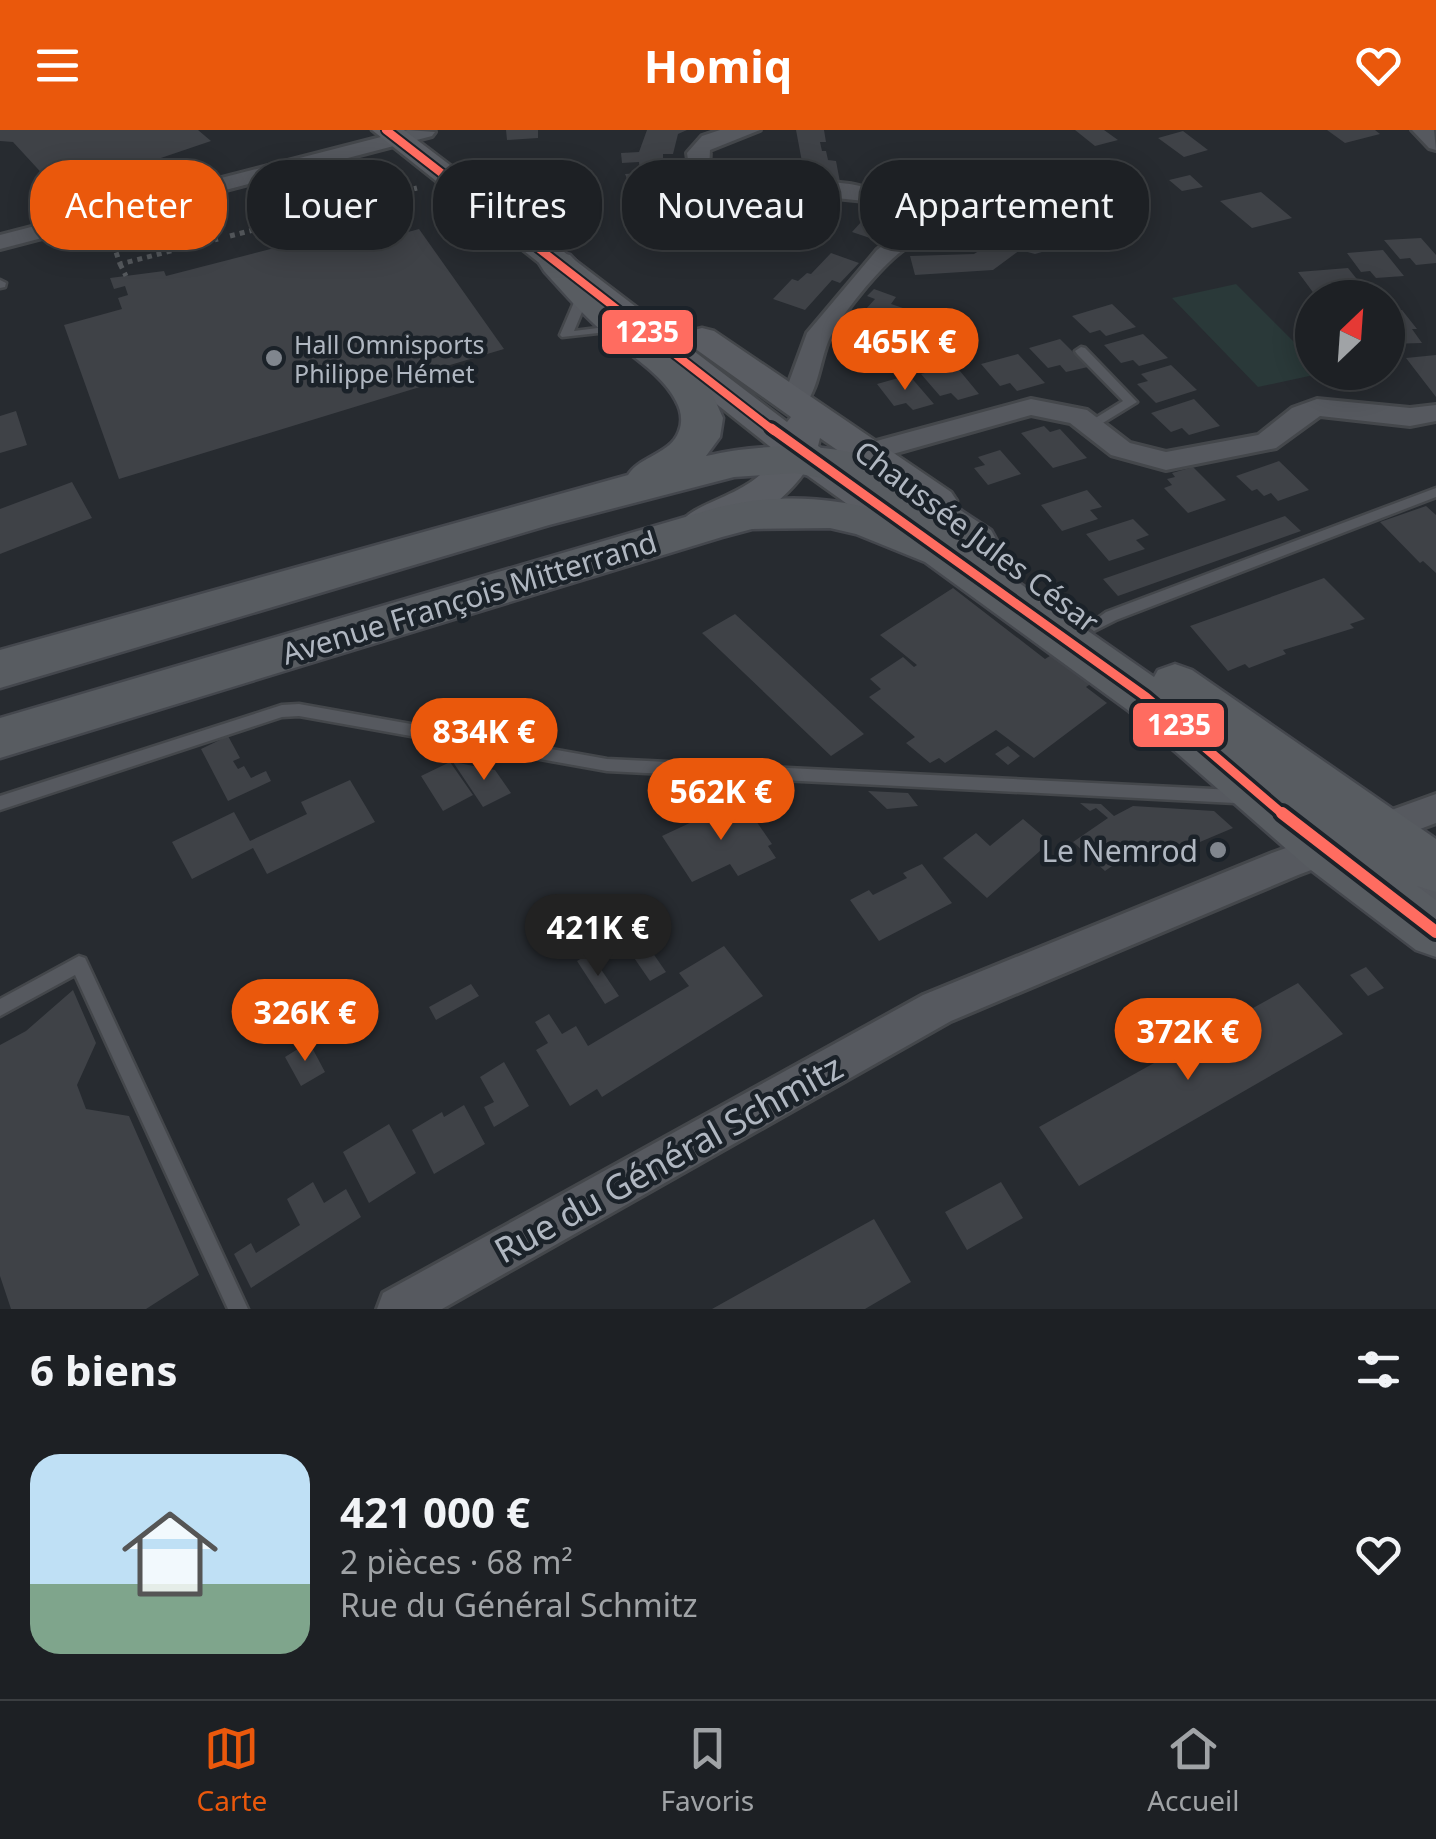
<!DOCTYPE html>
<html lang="fr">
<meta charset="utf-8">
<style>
body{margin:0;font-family:"Noto Sans",sans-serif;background:#2a2d31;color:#f1f3f6;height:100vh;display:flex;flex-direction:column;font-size:38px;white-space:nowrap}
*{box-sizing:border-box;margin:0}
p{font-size:32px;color:#a0a3a6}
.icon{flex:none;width:55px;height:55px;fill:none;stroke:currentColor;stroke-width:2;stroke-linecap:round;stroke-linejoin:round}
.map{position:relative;height:1179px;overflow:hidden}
.panel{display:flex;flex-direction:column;background:#1d2024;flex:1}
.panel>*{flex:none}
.hud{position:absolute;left:30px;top:30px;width:1378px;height:90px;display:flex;gap:20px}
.needle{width:65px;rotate:25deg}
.fabs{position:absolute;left:1295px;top:150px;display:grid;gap:20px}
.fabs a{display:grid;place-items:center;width:110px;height:110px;border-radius:50%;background:#1d2024;box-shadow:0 5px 25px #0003,0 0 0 2px #3b3e41;font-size:50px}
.price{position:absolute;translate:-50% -85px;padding:0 22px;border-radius:35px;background:#ea580c;color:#fff;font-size:32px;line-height:65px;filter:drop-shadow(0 2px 5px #0008)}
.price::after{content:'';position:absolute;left:50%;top:60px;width:30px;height:22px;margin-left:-15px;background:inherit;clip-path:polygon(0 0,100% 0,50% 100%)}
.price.on{background:#222;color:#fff}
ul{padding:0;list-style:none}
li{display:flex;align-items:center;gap:30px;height:250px;padding:0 30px}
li+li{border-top:2px solid #3b3e41}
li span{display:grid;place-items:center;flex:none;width:280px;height:200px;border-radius:30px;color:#555}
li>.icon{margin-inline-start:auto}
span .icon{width:120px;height:120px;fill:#fffc;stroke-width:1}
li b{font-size:42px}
h2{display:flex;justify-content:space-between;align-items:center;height:120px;padding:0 30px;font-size:42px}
.pill{padding:0 35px;border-radius:40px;background:#1d2024;box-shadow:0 5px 25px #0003,0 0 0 2px #3b3e41;font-size:35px;line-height:90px}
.pill.on{background:#ea580c;color:#fff}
header{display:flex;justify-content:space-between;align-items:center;height:130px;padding:0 30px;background:#ea580c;color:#fff;font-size:45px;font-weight:700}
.menu{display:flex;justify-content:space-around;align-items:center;height:140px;border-top:2px solid #3b3e41;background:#1d2024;font-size:28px;color:#a0a3a6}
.menu a{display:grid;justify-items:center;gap:5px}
.menu .on{color:#ea580c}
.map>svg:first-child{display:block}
.green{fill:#2a3939}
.building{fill:#3f4247}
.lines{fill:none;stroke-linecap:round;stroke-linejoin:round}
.lane-casing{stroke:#44474b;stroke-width:5}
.street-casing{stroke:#44474b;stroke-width:6}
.secondary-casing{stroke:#44474b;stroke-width:5}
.primary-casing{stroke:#44474d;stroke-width:5}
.path{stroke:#55595d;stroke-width:5;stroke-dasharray:5 5;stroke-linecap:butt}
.lane{fill:#56595f;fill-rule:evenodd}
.street{fill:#56595f;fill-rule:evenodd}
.secondary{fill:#5a5d63;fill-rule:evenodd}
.primary{fill:#585c61;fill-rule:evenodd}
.bus-1-far2-casing{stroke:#1b2229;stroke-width:12}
.bus-1-far1-casing{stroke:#1b2229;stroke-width:16}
.bus-1-casing{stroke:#1b2229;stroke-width:20}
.bus-1-far2{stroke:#ff6c60;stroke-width:8}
.bus-1-far1{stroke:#ff6c60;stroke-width:9}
.bus-1{stroke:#ff6c60;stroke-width:12}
.poi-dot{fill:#80868e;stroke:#1b2229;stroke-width:4}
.labels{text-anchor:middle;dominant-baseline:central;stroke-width:9;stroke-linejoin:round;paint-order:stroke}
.far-poi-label{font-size:25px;fill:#b0b7c1;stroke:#1b2229;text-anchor:start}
.street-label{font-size:30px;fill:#b0b7c1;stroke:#1b2229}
.poi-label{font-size:30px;fill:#b0b7c1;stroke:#1b2229;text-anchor:end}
.near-street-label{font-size:35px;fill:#b0b7c1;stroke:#1b2229}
.line-badge{stroke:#1b2229;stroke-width:4}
.badge-label{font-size:28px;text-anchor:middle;font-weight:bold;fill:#fff}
</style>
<header><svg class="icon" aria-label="menu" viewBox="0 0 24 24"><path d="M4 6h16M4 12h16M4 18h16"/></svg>Homiq<svg class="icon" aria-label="heart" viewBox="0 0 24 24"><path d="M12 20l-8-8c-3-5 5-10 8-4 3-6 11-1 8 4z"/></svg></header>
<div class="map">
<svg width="1436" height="1179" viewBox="0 0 1436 1179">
<rect width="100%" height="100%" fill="#272b30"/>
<!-- green -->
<path class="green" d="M1236,154l76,76v12l11,1 -65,14 -86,-89z"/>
<!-- building -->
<path class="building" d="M0,0h198l13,11 -56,19 -4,6h-13l-8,7h-11l-59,20 -47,-51 -13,-1z
M506,0h32v8l-31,2z
M647,0h40l-9,4 -5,20h-10v14l13,21 45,19 49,-4 4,21 -35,1 -1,-7 -24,-5 -12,8 -59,-28 -5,-14 -10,1 -3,-7 15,-1 -1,-11 -17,1 -1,-10 18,-1z
M796,0h28l2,12h-6l2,9h4l2,9 8,1 4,21 -34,1z
M1075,0h29l14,10 -23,6z
M1327,0h48l5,4 -35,9z
M1183,1l25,19 -24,7 -26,-19z
M930,31l1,4h17l31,12 13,-9 28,10 -12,10 35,18 2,5 -8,2 14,31 8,3 -24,7 -15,-4 -27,20 -78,5 -5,-19 64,-2 35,-22 -12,-34 -49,-19 -40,1 -4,-18z
M1190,45l13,12 -21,4 -13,-11z
M1261,62l31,26 -40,10 -32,-27z
M886,70l7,26 -14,15 -27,-9 10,-11 -4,-20z
M419,99l85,120 -64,19 6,11 -327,100 -55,-154 58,-16 -4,-11 10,-3 -3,-9 -11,3 -4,-11 54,-7 2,5 163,-42 9,17z
M1421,108l15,17v8l-20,2 -6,-7 -10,1 -16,-19z
M1383,120l21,26 -28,2 -6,-7 -9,1 -14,-19z
M831,123l28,10 -19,20 -8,-3 -27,30 -32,-11 19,-20 6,2 9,-8 4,1z
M1348,138l16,20 -49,7 -17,-23z
M874,159l22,8 -5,7 15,5 -17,22 -32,-12 18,-20 -8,-3z
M1112,174l24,23 -30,9 -6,-6 -10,3 -18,-17z
M1402,180l15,19h-5l10,14 -34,1v-33z
M1143,204l25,24 -29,8 -6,-6 -12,3 -17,-18z
M1060,209l28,28 -22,5 -6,-7 -12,3 -19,-20z
M1018,224l27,29 -28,8 -7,-8 -10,3 -19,-22z
M1436,225v42l-30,-39z
M955,235l24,29 -21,6 -7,-7 -11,3 -19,-22z
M1171,235l26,25 -41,13 -19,-19 11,-3 -7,-7z
M909,245l25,29 -21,6 -7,-7 -12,3 -17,-22z
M1194,269l26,27 -31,9 -7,-7 -11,4 -20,-19z
M16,281l11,34 -27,8v-37z
M1044,296l6,6 10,-3 27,29 -34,10 -32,-35z
M1000,320l21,24 -33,11 -14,-17 11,-3 -7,-8z
M1279,331l30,29 -31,11 -7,-8 -7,3 -7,-7 -5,2 -16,-15z
M1193,337l33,33 -38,13 -24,-25 8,-3 -5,-6 8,-2 -3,-4z
M72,352l20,36 -92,36v-45z
M1087,360l15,17 -12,3 8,9 -36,12 -21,-26z
M1426,376l10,9v58l-13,-12 -3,2 -40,-41z
M1285,386l16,15 -183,65 -15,-17z
M1133,389l16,16 -13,5 9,9 -36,12 -23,-27z
M1324,448l41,41 -15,5 4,4 -71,22 3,4 -37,14 -4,-4 -17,7 -38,-45z
M953,458l92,71 8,-5 39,29 -6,4 21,16 -73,55 -38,-28 -51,33 -6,-5 -9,5 -24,-20 9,-6 -46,-40 12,-8 -11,-10 33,-22 11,10 3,-2 -37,-30z
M735,484l129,120 -33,22 -129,-123z
M228,606l12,22 -7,3 5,8 6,-3 7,12 15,-7 5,10 -43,20 -27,-52z
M1008,616l12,10 -12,9 -13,-11z
M450,632l23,33 -30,16 -22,-35z
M453,632l42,8 16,23 -28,14z
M350,650l25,42 -108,52 -14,-26 -61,31 -20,-37 62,-30 16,29 57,-27 -6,-12z
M868,661l40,2 10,13 -31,3z
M741,669l31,45 -4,2 8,12 -38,18 -8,-12 -38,18 -30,-46z
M1080,673l21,1 13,12 19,-10 81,5 19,17 -78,33 -16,-14 -34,24 -32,-29 35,-24 -12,-10 -6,3z
M1023,689l27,23 -63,56 -44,-40 33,-25 14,13z
M922,734l30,39 -73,38 -29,-41 19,-10 4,5 34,-17 -4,-5z
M626,802l15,4 25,36 -16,9 -31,-45z
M724,816l39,50 -161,101 -5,-8 -27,17 -34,-56 12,-7 -13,-21 14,-8 13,20 14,-8 12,20 101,-60 -10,-13z
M590,823l29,43 -14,8 -28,-43z
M1366,837l18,21 -16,8 -18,-21z
M1298,853l45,51 -264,152 -40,-59z
M471,854l8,12 -43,24 -7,-13z
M73,860l23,53 -19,42 9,24 43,7 70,159 -53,34h-135l-11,-33v-231l26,-14z
M309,912l16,30 -24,14 -16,-29z
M504,932l25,44 -35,21 -10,-20 10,-5 -14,-25z
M464,975l21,39 -51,30 -22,-44 30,-18 2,5z
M389,994l27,49 -47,30 -26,-51z
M313,1052l11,21 22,-14 15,28 -110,71 -17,-34 17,-11 5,10 44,-28 -13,-26z
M1001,1052l22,36 -56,32 -22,-38z
M874,1089l37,63 -46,27h-153z"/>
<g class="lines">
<defs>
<path id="lane" d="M200,58l9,2 13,26 -1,2 -9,-2 -13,-26z
M0,150l6,3 -1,4 -5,1z
M584,160l6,3 -16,38 47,-6 4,1v4l-63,7 -2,-2 18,-42z
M1081,217l4,1 52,54 -44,27 -4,-1v-6l34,-21 -46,-47 -2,-3z
M1436,358v9l-320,123 -22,11 -7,-5 19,-14z
M299,574l308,55 627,31 11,-3 6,1 2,5 -2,5 -16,5 -628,-32 -308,-55 -17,1 -282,93v-14l282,-91z
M79,826l6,2 163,351h-20l-153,-334 -75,41v-17z"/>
<path id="street" d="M408,0l27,2 -3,4 -432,113v-14z
M720,0h40l-50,20 -1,21c10,4 21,10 31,11 31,5 113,-9 136,12l-11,7 -59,-6 -69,1 -46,-16 -4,-27 15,-17z
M1412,0h22l2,20 -7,-2z
M920,51c33,1 62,7 72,42l-17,19c-20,5 -43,-4 -61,2 -24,8 -77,75 -86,98 -9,23 -9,44 -24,65h-18l-4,-6 25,-68 70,-83 21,-16 15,-4 47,1 9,-9c-12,-43 -49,-15 -71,-34l3,-5z
M1031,269l56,11 43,33 36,9 92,-17 34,-27 25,-9 93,9 26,-3v16l-26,5 -90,-10 -44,32 -110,22 -55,-15 -41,-32 -39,-8 -163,46 -10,-3 -4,-6 4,-6z
M1436,664v29l-138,52 -347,146 -509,288h-65l6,-16 540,-298 349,-142z
M1383,721l53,29v35l-66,-38 -5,-11 5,-11z"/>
<path id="secondary" d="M372,0h32l383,292 4,-5 -101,-72 -5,-7 5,-7 12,-3 12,3 237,161 6,9 -6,9 -14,4 -14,-4 -103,-72 -2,8 134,93 6,10 -6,10 -14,4 -14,-4 -120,-86c-22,32 -78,72 -118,61l-6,-10c15,-25 73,-26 98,-71z"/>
<path id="primary" d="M557,122l13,3 52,54 72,61 16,19 13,29 -3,19 -14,19c49,-12 132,-16 178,8 37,18 72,44 107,66l6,11 -6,11 -12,3 175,122 4,-7 17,-6 17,6 244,169v53l-19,-6 -87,-64 106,78v57l-20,-7 -109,-83 -178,-156 -204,-149 -69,-28 -26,-6 -78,1 -30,8 -722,221v-40l716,-210c69,-17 133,-11 199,15l-61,-39 -59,-11 -61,4 -185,48 -549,163v-38l628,-175c12,-19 43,-21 51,-44 4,-10 2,-21 -3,-30 -14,-28 -50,-48 -73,-69 -21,-18 -40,-40 -59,-61l-5,-8 5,-8z"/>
</defs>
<!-- lane casing -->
<use href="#lane" class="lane-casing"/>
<!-- street casing -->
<use href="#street" class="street-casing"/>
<!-- secondary casing -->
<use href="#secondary" class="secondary-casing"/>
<!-- primary casing -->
<use href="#primary" class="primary-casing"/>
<!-- path -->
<path class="path" d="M230,106l187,-48
M113,113l7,21 98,-25
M120,134l6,12"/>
<!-- lane -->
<use href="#lane" class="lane"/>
<!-- street -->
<use href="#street" class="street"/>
<!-- secondary -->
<use href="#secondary" class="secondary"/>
<!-- primary -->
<use href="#primary" class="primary"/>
<defs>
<path id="bus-1-far2" d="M386,0l388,301"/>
<path id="bus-1-far1" d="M771,298l375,269 139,119"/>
<path id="bus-1" d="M1282,683l154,119"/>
</defs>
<!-- bus-1-far2 casing -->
<use href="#bus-1-far2" class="bus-1-far2-casing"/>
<!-- bus-1-far1 casing -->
<use href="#bus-1-far1" class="bus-1-far1-casing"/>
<!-- bus-1 casing -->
<use href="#bus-1" class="bus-1-casing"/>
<!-- bus-1-far2 -->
<use href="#bus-1-far2" class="bus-1-far2"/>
<!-- bus-1-far1 -->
<use href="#bus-1-far1" class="bus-1-far1"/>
<!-- bus-1 -->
<use href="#bus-1" class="bus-1"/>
</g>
<!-- markers -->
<g class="poi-dot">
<circle cx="274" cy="228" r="10"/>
<circle cx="1218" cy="720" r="10"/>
</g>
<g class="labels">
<!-- far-poi labels -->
<g class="far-poi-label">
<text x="294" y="214">Hall Omnisports<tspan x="294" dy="29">Philippe Hémet</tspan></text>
</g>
<!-- street labels -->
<g class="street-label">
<text transform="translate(977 406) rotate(37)">Chaussée Jules César</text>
<text transform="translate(469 467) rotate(-17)">Avenue François Mitterrand</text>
</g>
<!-- poi labels -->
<g class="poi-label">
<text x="1198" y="720">Le Nemrod</text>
</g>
<!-- near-street labels -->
<g class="near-street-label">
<text transform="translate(668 1028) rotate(-29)">Rue du Général Schmitz</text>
</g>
</g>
<g class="line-badge">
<rect x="600" y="178" width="95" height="48" rx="10" fill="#ff6c60"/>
<rect x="1131" y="571" width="95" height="48" rx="10" fill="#ff6c60"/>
</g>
<g class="badge-label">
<text x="647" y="212">1235</text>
<text x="1179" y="605">1235</text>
</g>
</svg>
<div class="fabs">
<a><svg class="needle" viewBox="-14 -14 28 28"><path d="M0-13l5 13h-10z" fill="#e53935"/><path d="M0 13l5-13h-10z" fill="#a0a3a6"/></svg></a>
</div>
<b class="price" style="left:905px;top:263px">465K €</b>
<b class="price" style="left:484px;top:653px">834K €</b>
<b class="price" style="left:721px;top:713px">562K €</b>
<b class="price on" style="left:598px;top:849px">421K €</b>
<b class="price" style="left:305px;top:934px">326K €</b>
<b class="price" style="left:1188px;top:953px">372K €</b>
<div class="hud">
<a class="pill on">Acheter</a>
<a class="pill">Louer</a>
<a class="pill">Filtres</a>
<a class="pill">Nouveau</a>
<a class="pill">Appartement</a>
</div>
</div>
<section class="panel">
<h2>6 biens<svg class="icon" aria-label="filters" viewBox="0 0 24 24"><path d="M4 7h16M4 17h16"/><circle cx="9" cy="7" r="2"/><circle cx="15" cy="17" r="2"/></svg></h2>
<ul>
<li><span style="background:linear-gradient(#bfe0f5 65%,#7fa58c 0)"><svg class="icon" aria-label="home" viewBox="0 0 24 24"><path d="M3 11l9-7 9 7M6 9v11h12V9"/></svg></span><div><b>421 000 €</b><p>2 pièces · 68 m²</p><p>Rue du Général Schmitz</p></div><svg class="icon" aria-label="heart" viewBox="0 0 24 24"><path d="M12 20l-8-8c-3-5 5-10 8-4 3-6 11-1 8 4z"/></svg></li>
</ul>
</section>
<nav class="menu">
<a class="on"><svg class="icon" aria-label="map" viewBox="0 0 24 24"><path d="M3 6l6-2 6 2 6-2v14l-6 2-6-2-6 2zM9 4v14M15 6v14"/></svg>Carte</a>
<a><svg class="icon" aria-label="saved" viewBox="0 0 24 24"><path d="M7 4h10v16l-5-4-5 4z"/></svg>Favoris</a>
<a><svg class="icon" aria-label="home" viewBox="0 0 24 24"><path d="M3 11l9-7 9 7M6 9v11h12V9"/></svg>Accueil</a>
</nav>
